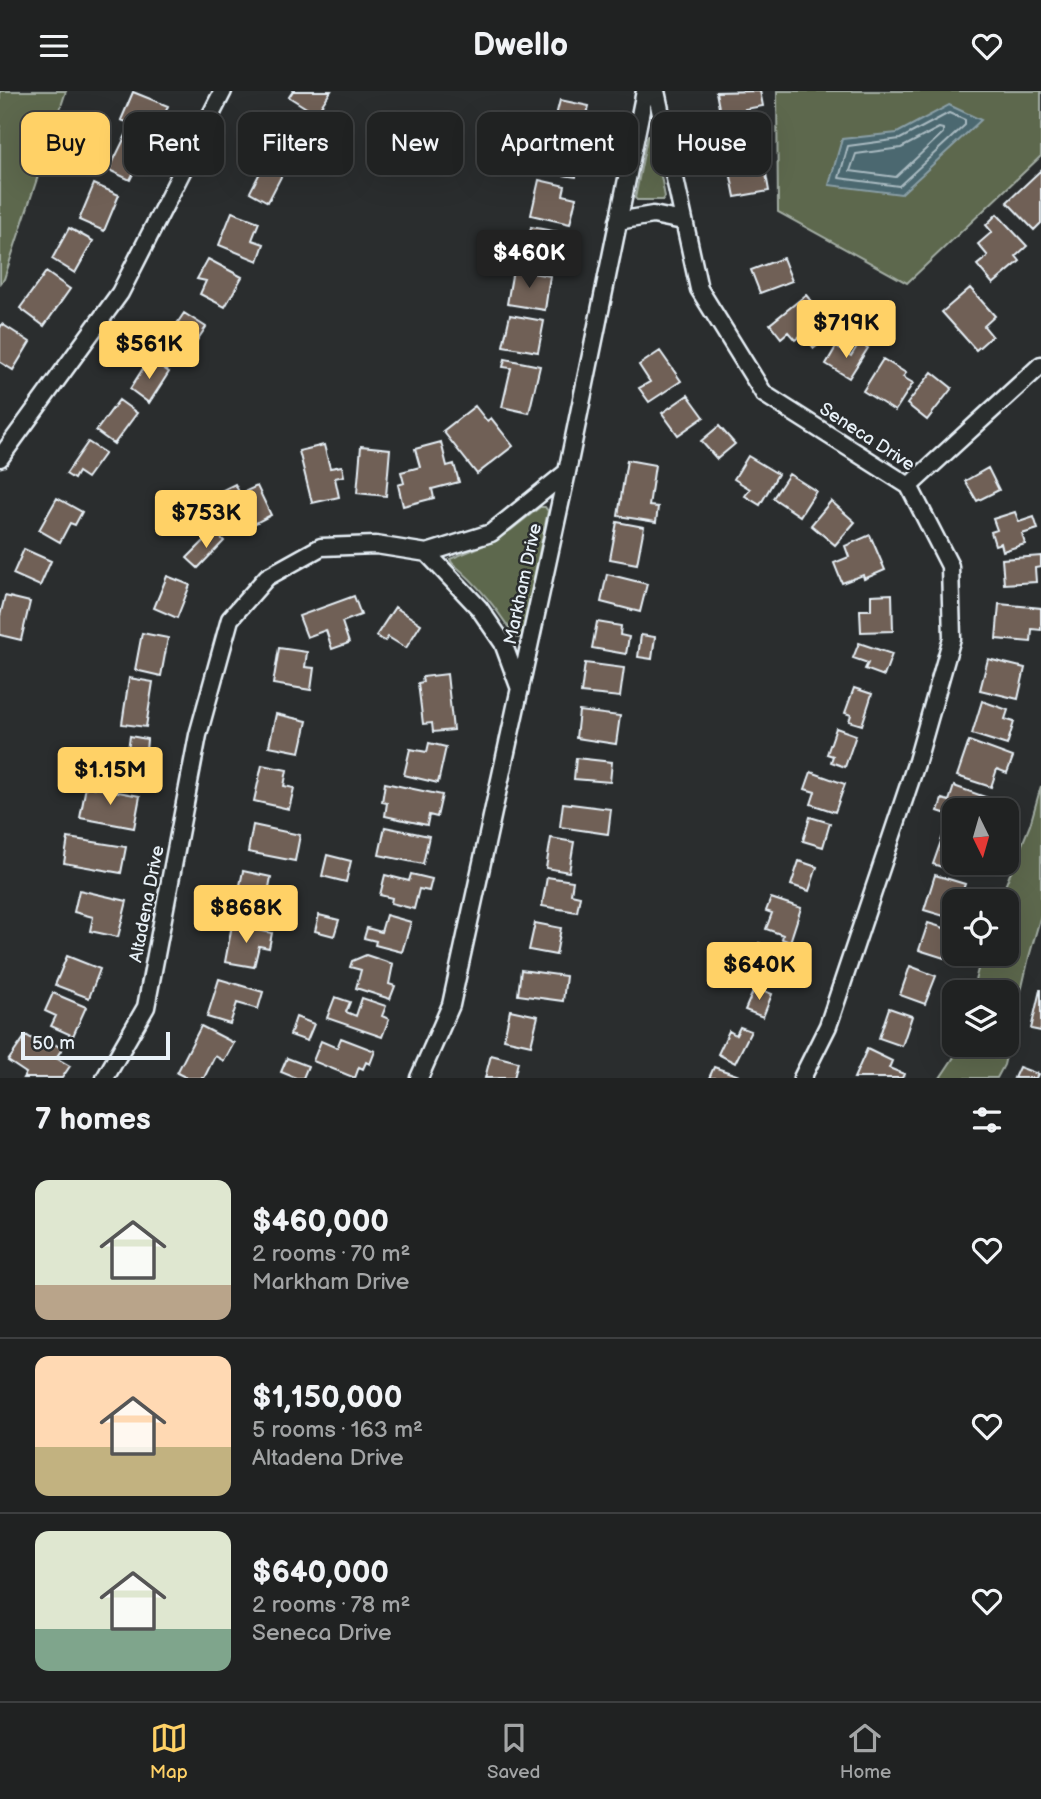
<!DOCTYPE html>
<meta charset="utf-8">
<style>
body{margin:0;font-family:"Balsamiq Sans",sans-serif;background:#2d2f2f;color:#f1f3f6;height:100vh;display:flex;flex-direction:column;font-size:26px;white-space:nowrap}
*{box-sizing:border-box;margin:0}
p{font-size:23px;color:#a2a4a5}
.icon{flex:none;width:38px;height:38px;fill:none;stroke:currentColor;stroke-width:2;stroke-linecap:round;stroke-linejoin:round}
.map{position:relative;height:987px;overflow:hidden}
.details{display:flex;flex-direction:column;background:#202222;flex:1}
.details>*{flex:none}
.hud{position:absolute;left:21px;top:21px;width:999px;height:63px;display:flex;gap:14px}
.needle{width:46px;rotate:175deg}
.tools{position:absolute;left:942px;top:707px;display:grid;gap:14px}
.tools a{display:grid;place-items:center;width:77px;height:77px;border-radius:14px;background:#202222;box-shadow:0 7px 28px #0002,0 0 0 2px #3d3f40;font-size:35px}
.scale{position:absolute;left:21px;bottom:18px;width:149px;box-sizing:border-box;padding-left:7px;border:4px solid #e8f1f8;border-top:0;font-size:19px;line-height:24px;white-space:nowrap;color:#e8f1f8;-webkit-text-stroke:5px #2a2d2e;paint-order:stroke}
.price{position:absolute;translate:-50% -60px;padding:0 16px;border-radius:7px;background:#ffd166;color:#111;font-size:23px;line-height:46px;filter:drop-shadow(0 2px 4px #0008)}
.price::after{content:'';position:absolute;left:50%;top:42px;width:21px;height:16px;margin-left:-10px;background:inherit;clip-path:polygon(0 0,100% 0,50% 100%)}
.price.active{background:#222;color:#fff}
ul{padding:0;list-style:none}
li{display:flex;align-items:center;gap:21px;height:175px;padding:0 35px}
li+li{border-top:2px solid #3d3f40}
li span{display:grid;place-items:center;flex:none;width:196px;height:140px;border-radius:14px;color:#555}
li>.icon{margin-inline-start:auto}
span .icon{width:84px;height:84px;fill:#fffc;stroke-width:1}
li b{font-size:30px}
h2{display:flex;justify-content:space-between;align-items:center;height:84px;padding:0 35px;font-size:30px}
.chip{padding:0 24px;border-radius:14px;background:#202222;box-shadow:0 7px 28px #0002,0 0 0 2px #3d3f40;font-size:24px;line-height:63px}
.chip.active{background:#ffd166;color:#111}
header{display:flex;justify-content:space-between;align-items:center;height:91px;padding:0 35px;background:#202222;font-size:32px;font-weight:700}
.tab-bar{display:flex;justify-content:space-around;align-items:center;height:98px;border-top:2px solid #3d3f40;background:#202222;font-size:19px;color:#a2a4a5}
.tab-bar a{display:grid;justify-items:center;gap:4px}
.tab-bar .active{color:#ffd166}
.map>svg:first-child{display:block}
.green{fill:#5d674e;stroke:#a2aca3;stroke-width:2}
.water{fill:#4b686f;stroke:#8a9fa6;stroke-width:2}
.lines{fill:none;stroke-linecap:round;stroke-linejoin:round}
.shore{stroke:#a9bac1;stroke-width:2}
.building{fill:#706157;stroke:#e8f1f8;stroke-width:2}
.minor-casing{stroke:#e8f1f8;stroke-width:21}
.minor{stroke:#2a2d2e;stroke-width:16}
.labels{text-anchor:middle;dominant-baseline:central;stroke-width:5;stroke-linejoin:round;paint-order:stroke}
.street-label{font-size:18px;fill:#e8f1f8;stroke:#2a2d2e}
</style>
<header><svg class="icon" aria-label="menu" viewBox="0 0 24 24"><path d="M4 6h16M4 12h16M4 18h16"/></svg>Dwello<svg class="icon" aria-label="heart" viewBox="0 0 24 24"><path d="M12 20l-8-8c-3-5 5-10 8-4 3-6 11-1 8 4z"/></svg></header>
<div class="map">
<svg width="1041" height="987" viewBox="0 0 1041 987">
<rect width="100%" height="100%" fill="#2a2d2e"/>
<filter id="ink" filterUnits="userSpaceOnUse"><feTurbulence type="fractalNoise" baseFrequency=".0143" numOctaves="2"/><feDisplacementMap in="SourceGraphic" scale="14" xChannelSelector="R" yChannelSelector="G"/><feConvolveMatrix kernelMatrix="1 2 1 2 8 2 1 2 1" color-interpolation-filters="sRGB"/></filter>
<g filter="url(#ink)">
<!-- green -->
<path class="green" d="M0,0h66l-62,188 -4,5z
M777,0h264v65l-134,127 -129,-71z
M650,43l4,5 11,58 -2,3h-26l-2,-2 12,-60z
M540,416h5l3,4 -26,124 -3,3 -4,-1c-19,-29 -36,-52 -63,-74l-2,-4 32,-13 29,-16z
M1041,695v129l-12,42 -25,108 -7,13h-57l16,-24 3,-9h47v-53h-34l10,-38h24v-53h-7l31,-76z"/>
<!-- water -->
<path class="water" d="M949,14l32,15 -80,74 -72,-9 13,-46 55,-6z"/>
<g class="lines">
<!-- shore -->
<path class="shore" d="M949,22l16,7v5l-66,61 -60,-8 9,-32 52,-7z
M939,37l4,1v4l-47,44 -46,-6 6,-17 45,-6z"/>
</g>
<!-- building -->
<path class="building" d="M293,0h38l-15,23 -27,-17z
M760,0l3,15 -18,3 3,15 -25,5 -7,-37z
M133,1l35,14 -11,28 -36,-14z
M560,9l29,6 -6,24 -29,-6z
M291,19l27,17 -18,28 -27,-16z
M127,42l21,10 -18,37 -21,-10z
M544,45l37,5 -5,36 -37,-5z
M761,54l8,46 -34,6 -9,-46z
M266,70l18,10 -16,31 -18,-10z
M1041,79v53l-7,7 -27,-28z
M539,89l26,6 -2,9 13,3 -6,26 -39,-9z
M94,93l25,11 -15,36 -25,-11z
M232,121l27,10 -7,18 12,4 -6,17 -39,-16z
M997,123l30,32 -11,10 4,5 -27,23 -16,-19 11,-9 -10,-12 14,-12 -6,-7z
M531,136l28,5 -6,31 -41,-7 4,-19 13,2z
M69,137l24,13 -18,32 -23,-14z
M783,167l9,23 -32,12 -9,-23z
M208,168l34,18 -17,30 -25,-13 6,-13 -9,-2z
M513,179l37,6 -5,34 -38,-6z
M46,181l24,17 -26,37 -24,-18z
M970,197l25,28 -11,10 8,10 -16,14 -34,-38z
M806,204l30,36 -22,17 -11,-14 -8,6 -7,-8 -7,6 -11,-14z
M184,222l22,14 -18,27 -22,-14z
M510,224l34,6 -6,31 -35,-6z
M2,233l28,18 -17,28 -13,-8v-34z
M859,252l9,5 -19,30 -23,-14 10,-17 15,9z
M660,260l21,30 -32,21 -10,-14 11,-6 -11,-17z
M149,268l20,13 -20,31 -19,-14z
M505,268l35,7 -11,47 -27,-6 9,-39 -8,-1z
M883,268l23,14 -3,4 10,6 -18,28 -32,-20z
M932,281l20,16 -25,32 -20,-16z
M688,304l16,22 -26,18 -16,-22z
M119,309l18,13 -23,31 -18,-13z
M475,315l12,15 4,-3 22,28 -36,28 -34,-43z
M719,335l16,18 -18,15 -16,-18z
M88,351l17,11 -18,25 -9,-6 -4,7 -8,-5z
M441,351l6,24 7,-2 5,18 -27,7 2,9 -31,8 -5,-21 6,-2 -3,-11 19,-5 -5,-18z
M324,354l6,23 12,-2 2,10 -9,2 4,19 -27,6 -13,-52z
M361,355l29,3 -4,47 -29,-3z
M748,365l30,18 -18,31 -15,-9 5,-7 -16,-10z
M627,369l28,5 -6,41 9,1 -2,15 -38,-6z
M988,377l11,22 -22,11 -12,-20z
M789,383l27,17 -16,25 -27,-18z
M235,393l5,10 17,-8 14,29 -34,18 -20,-40z
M57,407l25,14 -7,13 -5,-2 -10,19 -21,-12z
M831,410l24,21 -20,23 -24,-20z
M1015,421l4,10 15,-5 4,12 -16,5 3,10 -22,7 -2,-8 -6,2 -4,-13 6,-2 -4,-11z
M617,431l27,5 -7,37 -27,-5z
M214,440l10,10 -26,27 -11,-10z
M870,444l15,35 -21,9 -1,-4 -21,8 -8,-20 15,-6 -4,-11z
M24,458l27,12 -11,25 -27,-12z
M1041,465v11l-6,1 1,14 -32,2 -2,-25z
M607,483l40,10 -7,28 -39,-10z
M167,485l23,9 -13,33 -23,-10z
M892,503l1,37 -32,1 -1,-22h11v-15z
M5,505l25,6 -9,38 -21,-5v-19z
M354,505l7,19 -19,7 7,21 -17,6 -6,-19 -19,7 -8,-21z
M999,513l42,4v22l-9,-1 -1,13 -35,-3z
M395,516l26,17 -15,24 -18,-11 -3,4 -9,-5z
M597,531l24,4 -1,9 9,2 -3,17 -34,-6z
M142,542l26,5 -7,38 -26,-6z
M641,544l14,2 -3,22 -14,-2z
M859,552l33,11 -8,22 -19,-7 3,-6 -15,-5z
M279,557l28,4 -2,15 9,1 -3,22 -38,-6z
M988,568l37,9 -7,31 -38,-9z
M585,572l39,5 -4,29 -39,-4z
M447,583l6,56 -20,2 -1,-9 -9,1 -5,-41 5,-1 -1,-5z
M129,587l24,4 -7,45 -24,-3z
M854,597l18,6 -10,31 -13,-4 2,-6 -6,-2z
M982,610l26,9 -3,9 9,3 -7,23 -35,-11z
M579,620l41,5 -4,28 -40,-6z
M276,623l31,7 -7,31 -31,-6z
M836,637l20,7 -11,32 -14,-5 2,-6 -6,-2z
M130,645l17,3 -1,13 8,2 -4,26 -26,-4z
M969,650l44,16 -6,16 -10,-4 -6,18 -34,-11z
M429,652l17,4 -8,36 -34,-8 6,-26 17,3z
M576,667l36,4 -2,20 -36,-3z
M262,674l25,5 -3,16 10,2 -5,21 -35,-8z
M811,681l34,12 -10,28 -24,-8 4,-12 -10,-3z
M385,692l57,12 -5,22 -8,-2 -2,10 -42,-9 2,-13 -5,-1z
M86,695l54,10 -6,32 -54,-10z
M954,695l37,13 -4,11h-33v14l-6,-3 2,-6 -12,-4 4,-12 7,2z
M563,712l48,6 -3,25 -48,-7z
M810,726l20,6 -7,24 -20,-6z
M253,734l47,10 -5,26 -47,-9z
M385,736l44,9 -6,28 -44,-9z
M945,739l9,3v30h9l-3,10 -27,-9z
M68,747l58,9 -5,26 -57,-10z
M551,747l23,4 -5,30 -23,-4z
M327,764l24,6 -5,21 -24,-6z
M799,770l18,6 -8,24 -18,-6z
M243,780l28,6 -4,21 13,3 -4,18 -41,-10z
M411,783l21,5 -3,12 -10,-2 -5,20 -23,-6 1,-5 -12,-3 5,-20 24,6z
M935,784l30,9 -6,17h-5v18l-30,-9z
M547,786l26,4 -2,13 9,2 -3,16 -35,-6z
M79,799l48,11 -9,36 -28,-6 3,-14 -19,-5z
M771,807l30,10 -11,34 -8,-3 1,-4 -17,-6 6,-16 -6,-2z
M319,824l20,5 -5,16 -19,-5z
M386,824l25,7 -9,30 -27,-7 1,-4 -12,-3 3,-10 14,4z
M535,832l26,5 -5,27 -27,-5z
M928,832l26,8v15l-6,-2 -4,14 -25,-8z
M232,834l40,8 -3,15 -10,-2 -5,21 -29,-5z
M759,852l29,12 -11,24 -20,-8 5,-13 -8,-3z
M366,864l27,9 -4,20 6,2 -5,13 -34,-11 5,-18 -11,-3 2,-6z
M67,865l33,13 -11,29 -34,-13z
M910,875l26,10 -11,28 -25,-9z
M521,879l45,6 -3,25 -45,-6z
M219,888l44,13 -5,17 -21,-6 -7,21 -23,-7z
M755,896l17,7 -9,23 -18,-7z
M1040,899h1v41l-10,-2z
M53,902l33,14 -13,29 -22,-10 5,-10 -11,-5z
M335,906l15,5 -4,10 10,4 6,-18 24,8 -4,10 7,3 -7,18 -55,-19z
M889,917l23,8 -10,30 -23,-8z
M510,919l28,6 -7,29 -27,-6z
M296,926l18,7 -7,17 -17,-6z
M201,935l33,17 -10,18 -9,-5 -11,22h-17l-10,-5z
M740,936l11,4 -16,32 -17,-9 11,-23 7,4z
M26,944l14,9 4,-7 18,12 -6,9 14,8 -8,12h-39l3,-5 -18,-12z
M341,947l34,13 -5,13 -4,-2 -3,7 -4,-2 -4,11 -42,-17 8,-20 16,7z
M867,958l25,12 -3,7 15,6 -2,4h-48z
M491,964l27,7 -4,16h-29z
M287,967l21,8 -5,12h-7l-15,-6z
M714,976l28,10 -1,1h-32z
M1019,976l19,7 -2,4h-22z"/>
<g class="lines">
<defs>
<path id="minor" d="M656,0l43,198 65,105 145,92 41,80 2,72 -35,123 -89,265 -26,52
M618,130l35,-6 30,6
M0,367l120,-165 103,-202
M909,395l132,-121
M427,462l64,-20 76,-61
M105,987l41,-71 52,-272 32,-116 37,-42 54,-30 55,-2 51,8 52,55 24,35 17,46
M419,987l32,-73 116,-533 78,-381"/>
</defs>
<!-- minor casing -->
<use href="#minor" class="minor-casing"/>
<!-- minor -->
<use href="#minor" class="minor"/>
</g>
</g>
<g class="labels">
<!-- street labels -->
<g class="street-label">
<text transform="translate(867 346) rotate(33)">Seneca Drive</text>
<text transform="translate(523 493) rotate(-78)">Markham Drive</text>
<text transform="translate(147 813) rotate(-79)">Altadena Drive</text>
</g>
</g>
</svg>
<div class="tools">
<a><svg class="needle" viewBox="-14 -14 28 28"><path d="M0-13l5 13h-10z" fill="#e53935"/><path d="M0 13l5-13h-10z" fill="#a2a4a5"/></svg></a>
<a><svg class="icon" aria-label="locate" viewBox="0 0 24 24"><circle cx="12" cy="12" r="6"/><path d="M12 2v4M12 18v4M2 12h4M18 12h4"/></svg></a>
<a><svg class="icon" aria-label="layers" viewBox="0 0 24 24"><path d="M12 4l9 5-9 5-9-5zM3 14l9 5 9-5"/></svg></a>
</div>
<div class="scale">50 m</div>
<b class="price active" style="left:529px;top:199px">$460K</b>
<b class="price" style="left:846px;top:269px">$719K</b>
<b class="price" style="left:149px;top:290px">$561K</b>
<b class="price" style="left:206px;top:459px">$753K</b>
<b class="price" style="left:110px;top:716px">$1.15M</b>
<b class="price" style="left:246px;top:854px">$868K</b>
<b class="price" style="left:759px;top:911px">$640K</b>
<div class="hud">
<a class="chip active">Buy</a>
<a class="chip">Rent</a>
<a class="chip">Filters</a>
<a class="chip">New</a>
<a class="chip">Apartment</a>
<a class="chip">House</a>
</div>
</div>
<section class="details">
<h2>7 homes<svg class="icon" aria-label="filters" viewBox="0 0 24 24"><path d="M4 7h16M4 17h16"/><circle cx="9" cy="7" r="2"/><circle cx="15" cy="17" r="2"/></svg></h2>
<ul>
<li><span style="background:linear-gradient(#dfe7d0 75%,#b9a48a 0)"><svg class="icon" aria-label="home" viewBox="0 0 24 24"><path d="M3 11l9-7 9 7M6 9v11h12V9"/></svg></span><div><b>$460,000</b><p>2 rooms · 70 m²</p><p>Markham Drive</p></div><svg class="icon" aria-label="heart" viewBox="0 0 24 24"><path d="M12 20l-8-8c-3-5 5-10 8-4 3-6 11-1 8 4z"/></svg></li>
<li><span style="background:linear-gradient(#ffd9b3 65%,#c2b280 0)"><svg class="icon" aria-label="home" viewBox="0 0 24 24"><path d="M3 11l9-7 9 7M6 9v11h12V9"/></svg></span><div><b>$1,150,000</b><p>5 rooms · 163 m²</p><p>Altadena Drive</p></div><svg class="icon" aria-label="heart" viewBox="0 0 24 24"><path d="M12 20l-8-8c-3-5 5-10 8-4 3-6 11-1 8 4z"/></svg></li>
<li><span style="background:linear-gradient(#dfe7d0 70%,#7fa58c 0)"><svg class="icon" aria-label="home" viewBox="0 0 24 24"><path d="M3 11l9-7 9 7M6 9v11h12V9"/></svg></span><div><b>$640,000</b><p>2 rooms · 78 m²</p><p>Seneca Drive</p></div><svg class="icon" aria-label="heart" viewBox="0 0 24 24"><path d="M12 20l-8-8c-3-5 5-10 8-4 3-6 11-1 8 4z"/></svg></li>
</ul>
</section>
<nav class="tab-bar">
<a class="active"><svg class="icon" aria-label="map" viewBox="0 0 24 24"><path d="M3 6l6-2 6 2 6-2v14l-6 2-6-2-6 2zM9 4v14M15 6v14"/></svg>Map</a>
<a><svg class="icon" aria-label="saved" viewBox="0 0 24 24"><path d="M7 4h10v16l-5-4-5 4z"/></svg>Saved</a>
<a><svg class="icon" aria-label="home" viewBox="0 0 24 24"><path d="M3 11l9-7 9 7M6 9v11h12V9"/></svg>Home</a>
</nav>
